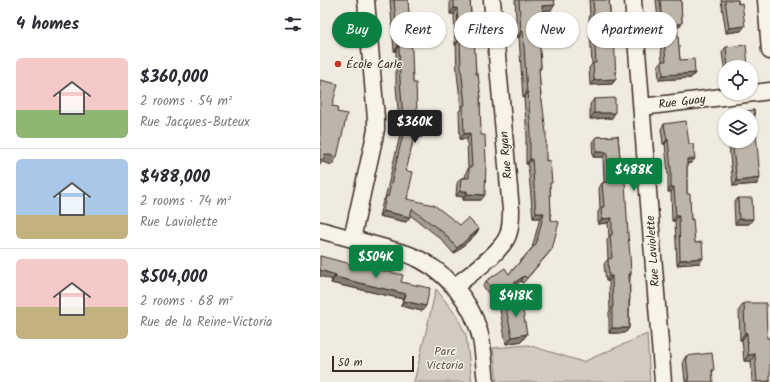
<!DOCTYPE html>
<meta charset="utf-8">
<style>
body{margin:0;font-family:Kalam,sans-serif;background:#f7f7f7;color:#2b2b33;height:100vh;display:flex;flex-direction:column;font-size:15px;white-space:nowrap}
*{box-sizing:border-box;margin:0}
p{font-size:13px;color:#7c7c81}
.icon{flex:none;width:22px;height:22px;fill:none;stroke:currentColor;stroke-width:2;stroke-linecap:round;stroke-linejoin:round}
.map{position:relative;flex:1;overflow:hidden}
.side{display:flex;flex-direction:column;background:#fff;width:320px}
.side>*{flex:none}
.hud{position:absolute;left:12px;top:12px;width:378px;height:36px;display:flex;gap:8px}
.fabs{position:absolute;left:398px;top:60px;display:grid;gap:8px}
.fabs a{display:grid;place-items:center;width:40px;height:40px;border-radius:50%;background:#fff;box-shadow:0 1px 3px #0004;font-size:20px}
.scale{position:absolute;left:12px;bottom:10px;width:82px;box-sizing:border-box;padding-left:4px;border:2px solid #3b2a1e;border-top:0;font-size:11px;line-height:14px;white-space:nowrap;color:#3b2a1e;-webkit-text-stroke:3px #f7f3e8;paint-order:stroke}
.price{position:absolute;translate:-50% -34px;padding:0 9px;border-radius:4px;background:#0b8043;color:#fff;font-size:13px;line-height:26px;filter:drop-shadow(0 1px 2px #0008)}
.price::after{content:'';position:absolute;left:50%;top:24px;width:12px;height:9px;margin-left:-6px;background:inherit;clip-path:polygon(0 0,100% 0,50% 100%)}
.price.current{background:#222;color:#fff}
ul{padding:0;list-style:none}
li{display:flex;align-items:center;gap:12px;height:100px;padding:0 16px}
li+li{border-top:1px solid #e1e1e2}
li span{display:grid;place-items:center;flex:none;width:112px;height:80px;border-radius:6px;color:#555}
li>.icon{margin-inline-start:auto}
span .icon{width:48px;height:48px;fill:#fffc;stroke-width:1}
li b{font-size:17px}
h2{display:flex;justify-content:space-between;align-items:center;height:48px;padding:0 16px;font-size:17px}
.pill{padding:0 14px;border-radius:18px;background:#fff;box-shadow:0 1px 3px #0004;font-size:14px;line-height:36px}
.pill.current{background:#0b8043;color:#fff}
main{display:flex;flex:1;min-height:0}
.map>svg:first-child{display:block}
.green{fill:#d1cbc0;stroke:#867a6f}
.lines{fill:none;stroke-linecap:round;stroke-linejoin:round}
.minor-casing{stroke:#3b2a1e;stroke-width:19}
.minor{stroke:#f7f3e8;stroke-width:16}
.wall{fill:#a39c92;stroke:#3b2a1e}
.shaded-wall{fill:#847f77;stroke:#3b2a1e}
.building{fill:#bdb5aa;stroke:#3b2a1e}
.poi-dot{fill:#c8321e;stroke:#f7f3e8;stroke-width:1.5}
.labels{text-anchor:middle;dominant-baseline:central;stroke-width:3;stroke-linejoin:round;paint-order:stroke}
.poi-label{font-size:12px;fill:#3b2a1e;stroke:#f7f3e8;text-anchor:start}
.street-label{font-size:12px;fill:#3b2a1e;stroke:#f7f3e8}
.park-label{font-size:12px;fill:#605246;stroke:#f7f3e8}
</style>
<main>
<section class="side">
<h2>4 homes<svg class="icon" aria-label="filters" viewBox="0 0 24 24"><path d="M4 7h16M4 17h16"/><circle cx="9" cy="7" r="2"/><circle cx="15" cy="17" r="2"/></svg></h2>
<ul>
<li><span style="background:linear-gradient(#f6c9c9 65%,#8fb573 0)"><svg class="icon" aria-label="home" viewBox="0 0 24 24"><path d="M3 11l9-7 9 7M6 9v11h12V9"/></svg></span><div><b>$360,000</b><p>2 rooms · 54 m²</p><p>Rue Jacques-Buteux</p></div></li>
<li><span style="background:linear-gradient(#a9c7e8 70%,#c2b280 0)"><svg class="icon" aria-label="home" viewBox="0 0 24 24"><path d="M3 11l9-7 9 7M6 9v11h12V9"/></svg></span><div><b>$488,000</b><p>2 rooms · 74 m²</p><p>Rue Laviolette</p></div></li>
<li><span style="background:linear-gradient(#f6c9c9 60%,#c2b280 0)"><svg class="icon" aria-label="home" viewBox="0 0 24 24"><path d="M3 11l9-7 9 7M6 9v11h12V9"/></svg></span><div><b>$504,000</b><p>2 rooms · 68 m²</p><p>Rue de la Reine-Victoria</p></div></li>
</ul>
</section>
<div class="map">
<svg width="450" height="382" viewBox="0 0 450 382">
<rect width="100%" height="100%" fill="#efebe0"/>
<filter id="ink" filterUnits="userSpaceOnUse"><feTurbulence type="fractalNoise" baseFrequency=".025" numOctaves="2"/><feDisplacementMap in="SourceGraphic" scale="8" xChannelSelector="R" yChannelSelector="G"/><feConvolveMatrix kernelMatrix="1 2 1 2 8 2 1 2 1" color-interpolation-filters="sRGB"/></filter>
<g filter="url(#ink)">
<!-- green -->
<path class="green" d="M116,289l20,26 10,20 6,47h-58z
M327,334l3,48h-153l-4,-34 35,-3 55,17z"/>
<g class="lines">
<defs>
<path id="minor" d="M313,0l30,382
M446,0l4,51
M322,107l128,-16
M0,230l87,24c36,13 66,47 74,85 3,14 3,29 5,43
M32,239l24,-109v-11l-10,-119
M134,287c15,-12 48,-35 54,-52 3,-8 3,-17 3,-25l-19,-210"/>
</defs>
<!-- minor casing -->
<use href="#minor" class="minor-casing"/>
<!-- minor -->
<use href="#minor" class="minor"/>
</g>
<!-- wall -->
<path class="wall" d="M70,0h18l5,83 4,30 9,19 -4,5h-8l-8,34 1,28 53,26 19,4 -4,6 -21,19 -14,-16 -30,-23 -4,7 -27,-6 4,-15 2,-3 15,-63 -4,-50v-34h-2z
M130,0h20l6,74 5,23 -1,2 1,101h-18v-3l-7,-1 1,-13 4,-5h4l1,-6 2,-3 -1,-30h-7l-1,-28 2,-2 -4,-36 -1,-28h-1l-1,-31h-4z
M195,0h39l-3,10 -8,1 1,18 -3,6h-2l2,33 -2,3 7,90 4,26 2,62 -4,5 -25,29 -2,-2 -28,19 -10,-14 3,-5 23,-7 23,-26 8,-30h-7l-5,-54h-2v-26l1,-2 -3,-38h-1l-4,-61h-2z
M269,0h20l7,79 -4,5 -22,1 -1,-17 3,-4 -3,-47 1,-1z
M336,0h25l1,23 -4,5 -1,1 3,31 15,13 -4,5 -32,2 -1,-14 4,-5z
M401,0h17l3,31 -15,2z
M406,47l22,19 -1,1h-22v6l-3,-21z
M274,99l18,19 -22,1v-15z
M434,110l3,74 -24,2 -4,-40 3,-5h19v-26h-25l1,-1z
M405,116v12h-1l-1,-9z
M344,124l27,39 -4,1v30l8,49 5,20 -23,2 -2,-44h-3l-1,-29h-3v-18l-3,-30h-2l-2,-15z
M298,136l13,138 -1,3 -1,51 -4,5h-16v-21l1,-1 -1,-30h-3l-2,-17 4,-5 -1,-19 2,-3 -1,-14 -10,1v-12l2,-3 -1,-21 3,-5h2l-1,-26h-10l-1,-15 4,-5z
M418,198l11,26h-14l-1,-21z
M0,256l81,26 21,29 -21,-5 2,-7 -72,-16 1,-3z
M185,303l22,31 -5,7 -16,3 -6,-34z
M424,303l23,35 3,44h-18l-1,-21h-7l-2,-21h-2l-1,-30z
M366,356l28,14 -2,3 1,9h-28l-2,-21z"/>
<!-- shaded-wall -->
<path class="shaded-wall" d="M235,5l-4,5 -12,1 3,-5z
M134,8h3l-3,6h-4z
M362,23l-4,5 -5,1 4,-5z
M425,26l-4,5 -15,2 3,-5z
M224,29l-3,6h-6l4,-5z
M201,31h2l-4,6h-2z
M139,39h1l-4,6h-1z
M78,46h1l-3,5h-2z
M375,73l-4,5 -32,2 4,-5z
M296,79l-4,5 -22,1 4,-5z
M208,92l-4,6h-1l4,-5z
M274,113h21l-3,5 -22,1z
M95,132h11l-4,5h-11z
M150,133l-3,6h-7l4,-5z
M348,139l-3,5h-2z
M276,152h11l-4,5h-10z
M5,154l12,3 -5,8 -10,-3 -2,3v-6z
M210,159h2l-4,5h-2z
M367,159h8l-4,4 -7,1z
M440,178l-3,6 -24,2 4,-5z
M351,187h3l-3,5h-3z
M140,191h7l-4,6 -7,-1z
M147,194l18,1 -4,5h-18z
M63,211l27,6 -4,5 -27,-6z
M216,213h8l-4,5h-7z
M356,216h3l-4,5h-3z
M292,218l-4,5 -10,1 4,-5z
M419,219h14l-4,5h-14z
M159,229l-4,6 -21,19 3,-6z
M383,258l-3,5 -23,2 3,-5z
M0,270l16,5 -4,5 -12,-4z
M204,276l-3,5 -28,19 4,-5z
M289,276h3l-3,5h-3z
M15,277l71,17 -3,5 -72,-16z
M84,301l22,5 -4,5 -21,-5z
M292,328h17l-4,5h-16z
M425,333h2l-5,7h-2z
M207,334l-5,7 -16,3 6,-7z
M435,354l-4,7h-7l4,-6z"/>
<!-- building -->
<path class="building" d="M74,0h14l4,51 1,32h3l1,30h8l1,19h-11l-9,39 7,1 -6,27 27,6 26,20 8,-7 11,11 -22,19 -13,-15 -32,-24 -2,8 -27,-6 3,-15 2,1 16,-67 -4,-50 -1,-34h-1z
M134,0h16l1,16h2l3,58h2l3,23h-1l1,38h4l1,27 -1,33 -18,-1v-3h-7l1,-13h8v-11h3l-2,-34 -6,1 -1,-29h2l-4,-38 -1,-28h-1l-2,-31h-3z
M199,0h35l1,5 -13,1 2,23 -5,1 2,38h-2l2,32h1l4,33v28l4,-1 2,23h-2l1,37 8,2 -7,27 -25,29 -3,-2 -27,19 -11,-14 19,-13 4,6 27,-30 8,-31h-8l-4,-54h-2v-26h1l-3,-41 -1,1 -4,-62h-2z
M273,0h16l3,35h2l2,44 -22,1 -1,-17h3l-3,-51h1z
M340,0h21l1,23 -5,1 3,36 14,-1 1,14 -32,2 -1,-14h4z
M405,0h13v4l4,-1 3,23 -16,2z
M426,45l2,21 -11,1h-9l-2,-20z
M0,80l18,4 -6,22 6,1 -1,5 10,2 -10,43 -12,-3 -2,6 -3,-1z
M295,98v15h-21v-14z
M434,110l6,68 -23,3 -5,-40h19v-26h-24v-1z
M366,121l3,23h4l2,15h-8v35h3l1,26 2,-1 2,24 7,-1 1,16 -23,2 -1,-44h-3l-2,-29h-3v-18l-3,-30 -1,1 -3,-16z
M298,136l4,45h3l3,53 2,21 1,19h-2l1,26h-1v28h-17v-21h1l-1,-31h-3l-1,-17 4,-1 -2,-23h2v-17l-10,1 -1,-12h3l-2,-24 6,-1 -1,-30h-11v-15z
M418,198h14l1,21h-14z
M0,256l35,9 48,10 -2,7 29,6 -4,18 -22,-5 2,-7 -71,-17 1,-2 -16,-5z
M201,300l6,34 -15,3 -7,-34z
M424,303h22l1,35h3v43l-13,1 -2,-28 -7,1 -1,-22h-2z
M392,353l2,17h-2l1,12h-26v-1h2l-3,-25z"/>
</g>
<!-- markers -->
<circle class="poi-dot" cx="18" cy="64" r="4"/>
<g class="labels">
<!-- poi labels -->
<g class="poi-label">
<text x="26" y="64">École Carle</text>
</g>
<!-- street labels -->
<g class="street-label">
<text transform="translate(362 102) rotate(-7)">Rue Guay</text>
<text transform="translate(186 155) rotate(-95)">Rue Ryan</text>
<text transform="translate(333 251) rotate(-94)">Rue Laviolette</text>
</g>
<!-- park labels -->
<g class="park-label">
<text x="125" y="351">Parc<tspan x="125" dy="14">Victoria</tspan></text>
</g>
</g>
</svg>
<div class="fabs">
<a><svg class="icon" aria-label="locate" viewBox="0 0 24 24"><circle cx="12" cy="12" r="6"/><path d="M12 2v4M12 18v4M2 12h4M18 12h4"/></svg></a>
<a><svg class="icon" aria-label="layers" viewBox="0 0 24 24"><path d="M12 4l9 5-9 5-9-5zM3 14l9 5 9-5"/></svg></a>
</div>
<div class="scale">50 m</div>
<b class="price current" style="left:95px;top:144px">$360K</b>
<b class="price" style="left:314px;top:192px">$488K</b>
<b class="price" style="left:56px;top:279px">$504K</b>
<b class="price" style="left:196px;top:318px">$418K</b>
<div class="hud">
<a class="pill current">Buy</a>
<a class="pill">Rent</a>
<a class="pill">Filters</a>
<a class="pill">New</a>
<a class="pill">Apartment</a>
</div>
</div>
</main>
